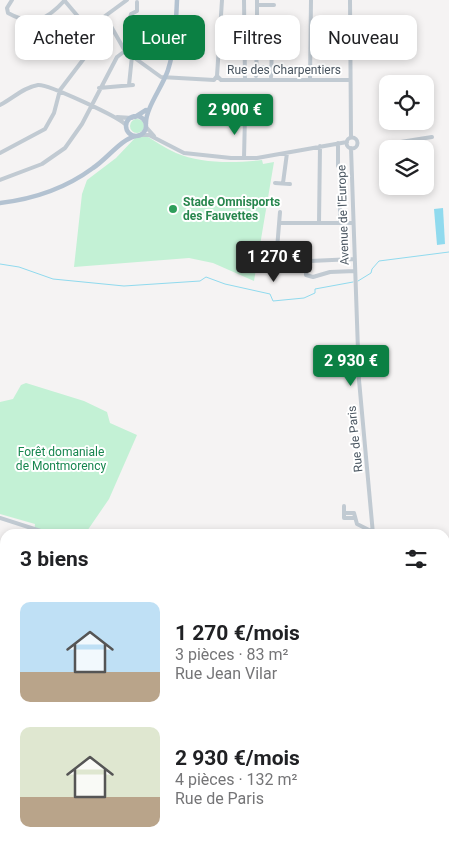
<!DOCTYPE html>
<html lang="fr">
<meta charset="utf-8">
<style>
body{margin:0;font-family:Roboto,sans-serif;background:#f6f6f6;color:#202124;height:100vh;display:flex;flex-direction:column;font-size:19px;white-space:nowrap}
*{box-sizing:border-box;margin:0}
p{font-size:16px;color:#757577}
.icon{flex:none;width:28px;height:28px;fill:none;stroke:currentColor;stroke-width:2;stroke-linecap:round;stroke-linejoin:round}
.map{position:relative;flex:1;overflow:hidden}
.panel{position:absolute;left:0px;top:529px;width:450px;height:321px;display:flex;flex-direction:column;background:#fff;border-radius:15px 15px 0 0;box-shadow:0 2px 8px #0003}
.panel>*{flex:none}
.banner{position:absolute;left:15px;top:15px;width:420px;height:45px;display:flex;gap:10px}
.fabs{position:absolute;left:379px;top:75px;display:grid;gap:10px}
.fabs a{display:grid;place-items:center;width:55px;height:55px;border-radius:10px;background:#fff;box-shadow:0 2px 8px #0003;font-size:25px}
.price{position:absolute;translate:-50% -42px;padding:0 11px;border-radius:5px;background:#0b8043;color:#fff;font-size:16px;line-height:32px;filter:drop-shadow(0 1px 2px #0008)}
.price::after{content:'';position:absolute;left:50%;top:30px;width:15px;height:11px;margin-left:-8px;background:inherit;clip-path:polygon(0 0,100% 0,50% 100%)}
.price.active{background:#222;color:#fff}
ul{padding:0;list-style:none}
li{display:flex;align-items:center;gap:15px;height:125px;padding:0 20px}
li span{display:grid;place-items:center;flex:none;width:140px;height:100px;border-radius:10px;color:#555}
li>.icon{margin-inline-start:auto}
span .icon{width:60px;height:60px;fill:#fffc;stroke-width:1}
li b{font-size:21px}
h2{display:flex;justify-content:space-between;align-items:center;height:60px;padding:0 20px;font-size:21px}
.pill{padding:0 18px;border-radius:10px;background:#fff;box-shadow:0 2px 8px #0003;font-size:18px;line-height:45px}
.pill.active{background:#0b8043;color:#fff}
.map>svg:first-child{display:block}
.green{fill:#c3f1d5}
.water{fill:#90daee}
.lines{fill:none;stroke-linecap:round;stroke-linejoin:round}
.stream{stroke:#90daee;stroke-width:1}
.highway-casing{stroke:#7690ad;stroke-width:6}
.minor{stroke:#c1cad2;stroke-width:4}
.major{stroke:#b3c2d1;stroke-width:4.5}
.highway{stroke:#8ba5c1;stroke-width:5}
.leisure-dot{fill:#2e9e5b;stroke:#fff;stroke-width:2}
.labels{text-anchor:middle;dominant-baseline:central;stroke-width:4;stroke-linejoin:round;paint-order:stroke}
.street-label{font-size:12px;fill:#4a5661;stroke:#fff}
.leisure-label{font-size:12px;font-weight:bold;fill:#27864d;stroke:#fff;text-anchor:start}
.park-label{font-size:12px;fill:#17864f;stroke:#fff}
</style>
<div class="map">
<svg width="449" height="849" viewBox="0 0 449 849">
<rect width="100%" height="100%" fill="#f5f3f3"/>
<!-- green -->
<path class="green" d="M130 126a7 7 0 1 1 14 0a7 7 0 1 1-14 0Z
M145,135c10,6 20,13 31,18 25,11 60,10 86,7l1,4 11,-2 -20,119 -41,-18 -24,-5 -115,9 8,-73 5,-14 29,-22 19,-20z
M26,383l58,18 23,11 3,11 27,12 -28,64 -24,35h-51l1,-10 -35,-10v-112l13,-3 8,-14z
M0,654l5,5v112l-3,4h-2z
M66,845h34l-2,4h-24z"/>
<!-- water -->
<path class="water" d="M443,208l2,36 -8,1 -3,-36z"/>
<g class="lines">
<!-- stream -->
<path class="stream" d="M0,264l19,3 34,12 71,7 76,-5 6,-4 19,7 45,10 3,7 31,-3 11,-5v-4l38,-7
M358,281l13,-8 1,-4 7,-8 70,-9
M306,845l2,4"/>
<defs>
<path id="highway" d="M445,589l4,-1
M445,727l4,-23
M445,736l2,-11
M445,757l4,-19
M421,849l1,-4
M426,849l1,-4"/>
</defs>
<!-- highway casing -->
<use href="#highway" class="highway-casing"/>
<!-- minor -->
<path class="minor" d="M12,0l-5,8 1,5c25,14 39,7 57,-13
M64,0l17,20 7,3 13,-4 26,-19
M244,0l1,80
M350,0l1,137
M257,5h17
M220,20l4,2h21
M40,21l13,24
M108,21l17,30 36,26 53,3 3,-4 4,4h129
M257,30h18
M257,39v-39
M129,41l3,-9 -4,-7 3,-11 6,-3v-9
M245,43h12l-1,33
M53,45l28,-25
M125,51l3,-9h5l-2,13
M49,58l4,-13
M257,67l14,1
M217,76l5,-76
M271,77l1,-30
M310,80l1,-80
M129,85l3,-29
M99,88l34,-3
M0,105c12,-6 24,-18 38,-20 10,-1 81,32 88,40
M228,115h30
M117,117l15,1
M146,127l8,9
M139,135h10l35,18 47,5h26l90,-16
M346.5 143a5.5 5.5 0 1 1 11 0a5.5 5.5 0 1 1-11 0Z
M338,143v23
M388,144l44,-7
M351,148l8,232 14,154
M0,153l45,-24 9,-16 6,-23 35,-46 -3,-4
M244,158l1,-43
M0,180l42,-16 23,-16 17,-24 35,-67 8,-6
M275,183l15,1
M283,183l4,-30
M340,203v20
M280,223h73
M319,223l1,-77
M277,249l-5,3 -2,16 6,5 5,-5 1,-13 -5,-6 3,-37
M354,259l-44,2 -4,2v12l7,2 17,-5 25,-1
M344,506v12h11
M344,513h10l3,11 16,8
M0,518l50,16
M0,651l5,5
M61,845l6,4
M212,845l1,4
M400,845v4
M4,849l4,-4
M100,849l1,-4
M355,849v-3"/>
<!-- major -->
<path class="major" d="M126 126a10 10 0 1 1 20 0a10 10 0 1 1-20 0Z
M135,117l11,-7
M146,124c-1,-15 17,-38 22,-54 7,-22 8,-46 9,-70
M0,203c34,-4 66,-15 93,-35 14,-9 28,-29 43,-32"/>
<!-- highway -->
<use href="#highway" class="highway"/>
</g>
<!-- markers -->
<circle class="leisure-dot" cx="173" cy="209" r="5"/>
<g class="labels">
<!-- street labels -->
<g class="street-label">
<text x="284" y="70">Rue des Charpentiers</text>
<text transform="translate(343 215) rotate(-92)">Avenue de l'Europe</text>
<text transform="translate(355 439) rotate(-96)">Rue de Paris</text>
</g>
<!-- leisure labels -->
<g class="leisure-label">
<text x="183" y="202">Stade Omnisports<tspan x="183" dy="14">des Fauvettes</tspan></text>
</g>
<!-- park labels -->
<g class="park-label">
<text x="61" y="452">Forêt domaniale<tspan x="61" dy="14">de Montmorency</tspan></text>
</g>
</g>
</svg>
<div class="fabs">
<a><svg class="icon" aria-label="locate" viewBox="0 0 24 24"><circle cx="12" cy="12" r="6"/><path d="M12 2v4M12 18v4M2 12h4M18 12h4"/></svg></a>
<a><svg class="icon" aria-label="layers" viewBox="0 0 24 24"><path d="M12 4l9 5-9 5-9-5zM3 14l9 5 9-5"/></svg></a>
</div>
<b class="price" style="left:235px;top:136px">2 900 €</b>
<b class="price active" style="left:274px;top:283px">1 270 €</b>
<b class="price" style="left:351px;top:387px">2 930 €</b>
<div class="banner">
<a class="pill">Acheter</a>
<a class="pill active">Louer</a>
<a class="pill">Filtres</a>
<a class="pill">Nouveau</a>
</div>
<section class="panel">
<h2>3 biens<svg class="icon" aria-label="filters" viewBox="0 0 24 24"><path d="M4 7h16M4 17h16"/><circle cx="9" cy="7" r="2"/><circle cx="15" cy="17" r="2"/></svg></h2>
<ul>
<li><span style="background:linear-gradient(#bfe0f5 70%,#b9a48a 0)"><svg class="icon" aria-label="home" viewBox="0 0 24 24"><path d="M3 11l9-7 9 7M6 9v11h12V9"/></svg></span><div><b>1 270 €/mois</b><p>3 pièces · 83 m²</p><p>Rue Jean Vilar</p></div></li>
<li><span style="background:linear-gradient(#dfe7d0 70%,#b9a48a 0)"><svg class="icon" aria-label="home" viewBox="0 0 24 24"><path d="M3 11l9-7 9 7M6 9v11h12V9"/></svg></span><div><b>2 930 €/mois</b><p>4 pièces · 132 m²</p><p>Rue de Paris</p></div></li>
</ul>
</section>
</div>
